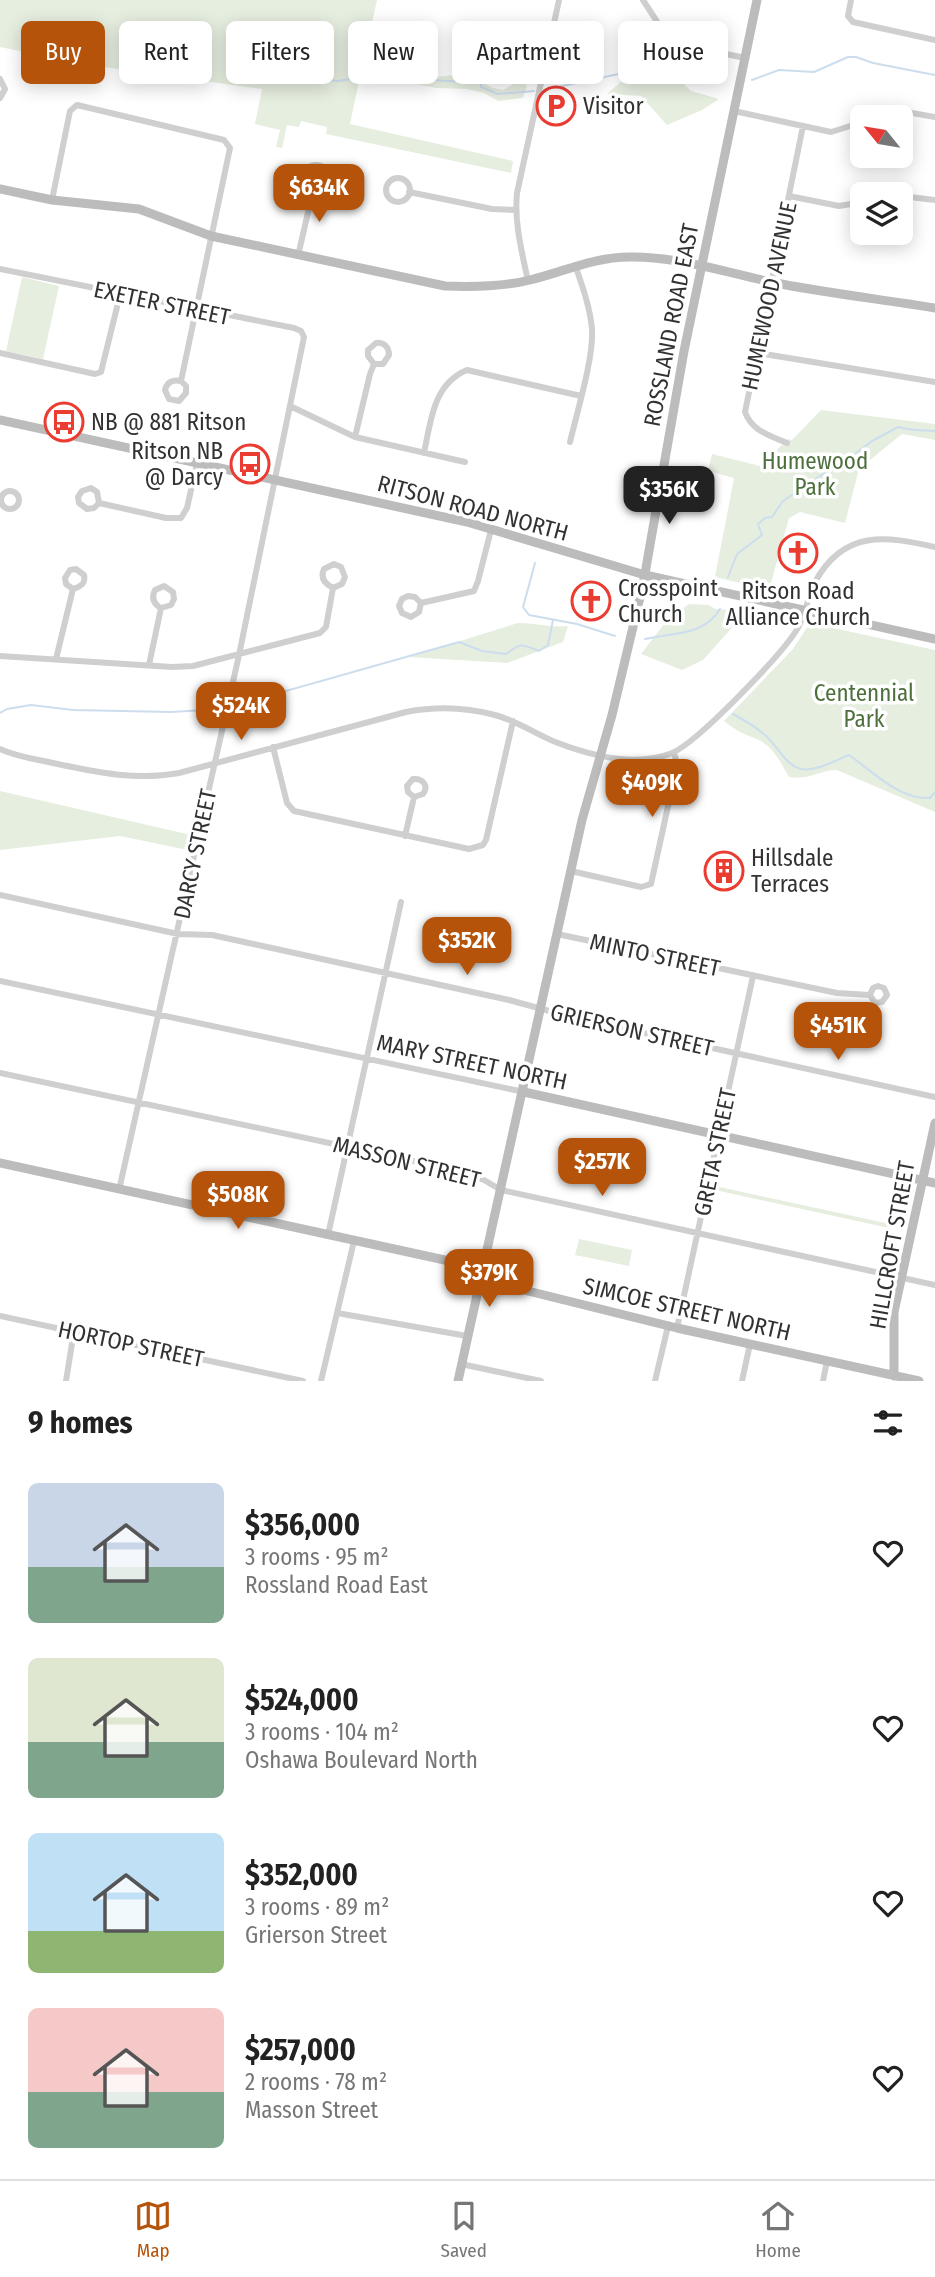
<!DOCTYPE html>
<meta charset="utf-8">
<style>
body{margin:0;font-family:"Fira Sans Condensed",sans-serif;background:#f2f2f2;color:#222;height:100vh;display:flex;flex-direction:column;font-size:26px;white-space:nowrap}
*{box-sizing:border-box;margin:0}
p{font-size:23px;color:#767676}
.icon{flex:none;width:38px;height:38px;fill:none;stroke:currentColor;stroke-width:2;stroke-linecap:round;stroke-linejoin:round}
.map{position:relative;height:1381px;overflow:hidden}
.details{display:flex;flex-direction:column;background:#fff;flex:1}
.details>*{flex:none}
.top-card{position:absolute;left:21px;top:21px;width:894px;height:63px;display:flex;gap:14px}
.needle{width:46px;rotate:300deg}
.buttons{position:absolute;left:850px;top:105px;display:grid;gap:14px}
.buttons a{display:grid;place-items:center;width:63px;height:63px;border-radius:10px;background:#fff;box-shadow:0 4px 18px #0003;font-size:35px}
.price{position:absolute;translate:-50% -60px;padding:0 16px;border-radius:14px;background:#b45309;color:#fff;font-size:23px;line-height:46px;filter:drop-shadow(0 2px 4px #0008)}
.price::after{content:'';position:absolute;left:50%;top:42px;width:21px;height:16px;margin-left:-10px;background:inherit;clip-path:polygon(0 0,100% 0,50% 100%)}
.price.current{background:#222;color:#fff}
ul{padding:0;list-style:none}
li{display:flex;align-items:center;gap:21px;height:175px;padding:0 28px}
li span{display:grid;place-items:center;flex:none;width:196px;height:140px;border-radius:10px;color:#555}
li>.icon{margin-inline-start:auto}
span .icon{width:84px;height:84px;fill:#fffc;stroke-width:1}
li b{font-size:30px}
h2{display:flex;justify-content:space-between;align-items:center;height:84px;padding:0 28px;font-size:30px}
.chip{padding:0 24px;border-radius:10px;background:#fff;box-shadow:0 4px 18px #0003;font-size:24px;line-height:63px}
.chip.current{background:#b45309;color:#fff}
.dock{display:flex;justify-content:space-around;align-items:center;height:98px;border-top:2px solid #e0e0e0;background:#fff;font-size:19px;color:#767676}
.dock a{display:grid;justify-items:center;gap:4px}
.dock .current{color:#b45309}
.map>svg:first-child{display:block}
.green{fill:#e6eee0}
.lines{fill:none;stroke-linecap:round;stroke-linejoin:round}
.stream{stroke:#cde;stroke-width:2}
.street{stroke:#cfcfcf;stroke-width:6}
.secondary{stroke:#bcbcbc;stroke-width:9}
.labels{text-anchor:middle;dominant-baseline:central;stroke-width:7;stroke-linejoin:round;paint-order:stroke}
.poi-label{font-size:23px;fill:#323232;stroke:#fff;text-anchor:start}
.street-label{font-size:23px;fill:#323232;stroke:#fff}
.park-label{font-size:23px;fill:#4e703d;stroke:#fff}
</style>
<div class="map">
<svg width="935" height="1381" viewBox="0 0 935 1381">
<rect width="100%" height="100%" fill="#fff"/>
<!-- green -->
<path class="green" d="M0,0h377l-11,50 5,9 7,5 53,13 25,-2 14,1 23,12 10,2 14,-8 8,1 2,3 -4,12 -25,3 -14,-8 -17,-4 -31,-1 -53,-11 -24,4 -9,43 163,37 -2,12 -185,-39 1,-7 -26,-6 -2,6 -12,-2 -5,23 -6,-1 4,-17 -25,-6 7,-35 -173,-24 -89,-18z
M663,69l13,7 15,15 28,8 -17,11 -35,15 -26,-29 -34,-2 17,-15z
M22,277l37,9 -16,73 -37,-8z
M821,410l114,14v16l-33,-6 -43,35 -14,54 -45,-11 -11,6 -20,72 -54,-13 19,-99 -26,-7 4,-17 48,12 28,-27 4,1z
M689,604l20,1 6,4 32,2 -44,49 -21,10 -41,-16 27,-35z
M518,623c17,0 34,5 50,3l-5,16 -56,21 -98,-6z
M810,623l125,27v162l-98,-42c-18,0 -26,10 -48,7 -8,-14 -15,-29 -30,-37 -16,-7 -20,-7 -35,-19l69,-72z
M0,791l191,44 -3,15 -68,-14 -120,14z
M715,1186l175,38 -1,4 -174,-38z
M579,1239l53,11 -3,16 -54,-11z"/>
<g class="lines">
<!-- stream -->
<path class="stream" d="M270,66l54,14 14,1 53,-8 25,6 65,4v4l17,7 36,-3
M752,80l27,-10 35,2 34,-15h8l17,6 62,12
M544,90l79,-17 41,-3 59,11
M535,563l-12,44 6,8 48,9 38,12
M728,577l9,-23 25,-19 -4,-11 7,-6 7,-1 11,-16 46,-31 13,-6 30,-23 26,-14c13,4 24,3 37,4
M645,639c28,-7 58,-2 75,-30
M233,706l226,-64 23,9 24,3c16,-12 15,-10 33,-3l9,-6 5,-25
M0,713l7,-4 24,-4 42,5 98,2 52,-3
M733,714c11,6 23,13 32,21 12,10 20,30 36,34 15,3 35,-9 48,-14 23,16 51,45 81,43l5,-6"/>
<!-- street -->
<path class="street" d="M643,0l24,37 11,7 67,14
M851,0l-3,16 5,6 82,18
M0,79l5,10 -5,9
M734,111l97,21 32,-10
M874,117l21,-7 40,7
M305 176a11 11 0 1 1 22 0a11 11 0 1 1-22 0Z
M386 190a12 12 0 1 1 24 0a12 12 0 1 1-24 0Z
M409,192l83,17 23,1
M789,196l50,10 24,-4
M901,196l34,4
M52,200l18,-89 7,-6 147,35 6,8 -49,233 5,5v7l-7,8 -10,-2 -4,-9c2,-8 8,-11 16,-9
M298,256l16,-70
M0,269l294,59 7,3 3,6 -65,318 -120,535
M528,281c-6,-29 -14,-58 -11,-88l42,-193
M0,353l95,21 6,-2 19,-77
M758,353l177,29
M290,406l65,31 110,25
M355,437l15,-63 4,-10h9l6,-9c0,-8 -5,-13 -13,-12l-8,7v6l6,8
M570,442c7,-30 24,-85 22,-113 -2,-22 -10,-44 -17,-64
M787,443c-18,-8 -35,-12 -42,-31l58,-286
M424,453c7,-32 9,-69 43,-83l114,26
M1 500a9 9 0 1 1 18 0a9 9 0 1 1-18 0Z
M99,503l-2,-11 -6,-4 -9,3 -4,6 1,6 8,6 7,-1 5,-5 67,15h15l6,-10 10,-45
M421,603l-2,9 -8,5 -9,-4 -3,-7 3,-7 6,-3 7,1 6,6 53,-12 4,-10 13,-51
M0,656l172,11 21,-1 127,-33 6,-6 7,-39 9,-4 3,-7 -4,-10 -7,-3 -10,5c-4,9 1,15 9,19
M56,659l17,-70 -7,-5 -1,-6 5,-8 6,-1 8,6c2,9 -4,12 -11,14
M149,665l12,-57 10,-3 3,-6 -1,-7 -9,-6 -9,4c-4,8 -1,14 6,18
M273,747l14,56 7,8 175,38 14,-4 3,-5 27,-119
M0,749c17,8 35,10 53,14 43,9 82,18 126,10l227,-61c31,-6 59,-5 89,3 23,6 42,20 63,28 34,13 79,24 114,10 26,-11 108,-97 124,-122 10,-15 11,-34 19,-49 29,-53 71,-46 120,-35
M405,836l9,-39 9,-3c6,-8 0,-16 -10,-15l-6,7 1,6 6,5
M571,871l70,16 10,-3 26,-119 -3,-13
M0,895l178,39 34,1 297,65 62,17 364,80
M557,934l280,59 33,2 5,8 7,-1 5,-7 -3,-7 -6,-2 -5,2 -3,7
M0,981l524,111
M0,1073l456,97 28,10 17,10 434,95
M328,1235l73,-333
M337,1313l130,23
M0,1316l303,65
M677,1328l76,-352
M461,1364l80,17
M66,1381l8,-50
M321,1381l33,-140
M655,1381l13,-55
M742,1381l8,-37
M823,1381l4,-20"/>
<!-- secondary -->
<path class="secondary" d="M0,189l52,11 87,9 72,27 234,50c28,1 58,1 85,-6 33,-8 64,-23 99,-23 48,-1 95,15 142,25 54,11 109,17 164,26
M0,420l467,102 178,53 290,64
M524,1092l411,91
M0,1163l463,101 65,27 149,37 242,53
M894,1376v-64l41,-189
M458,1381l124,-561 30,-105 31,-130 41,-234 73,-351"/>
</g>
<!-- icons -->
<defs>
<symbol id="parking-ring" viewBox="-11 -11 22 22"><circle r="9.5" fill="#fff" stroke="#eb3c32" stroke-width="1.5"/><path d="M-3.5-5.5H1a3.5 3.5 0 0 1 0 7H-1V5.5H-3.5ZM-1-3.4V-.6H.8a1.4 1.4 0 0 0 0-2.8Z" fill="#eb3c32"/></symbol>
<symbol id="bus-ring" viewBox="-11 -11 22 22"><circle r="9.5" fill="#fff" stroke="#eb3c32" stroke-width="1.5"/><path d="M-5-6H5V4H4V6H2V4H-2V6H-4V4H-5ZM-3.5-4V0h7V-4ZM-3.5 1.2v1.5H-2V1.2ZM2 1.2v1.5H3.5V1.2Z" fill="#eb3c32"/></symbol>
<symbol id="church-ring" viewBox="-11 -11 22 22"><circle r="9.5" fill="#fff" stroke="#eb3c32" stroke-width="1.5"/><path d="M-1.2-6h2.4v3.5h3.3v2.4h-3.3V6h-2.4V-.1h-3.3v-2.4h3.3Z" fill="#eb3c32"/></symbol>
<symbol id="building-ring" viewBox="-11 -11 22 22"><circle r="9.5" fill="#fff" stroke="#eb3c32" stroke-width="1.5"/><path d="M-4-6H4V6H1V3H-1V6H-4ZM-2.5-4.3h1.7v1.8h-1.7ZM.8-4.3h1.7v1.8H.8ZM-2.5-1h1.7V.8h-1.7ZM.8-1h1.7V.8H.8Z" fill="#eb3c32"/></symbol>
</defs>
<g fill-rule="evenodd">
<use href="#parking-ring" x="534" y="84" width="44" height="44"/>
<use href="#bus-ring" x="42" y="400" width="44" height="44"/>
<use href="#bus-ring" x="228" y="442" width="44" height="44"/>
<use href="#church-ring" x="776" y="531" width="44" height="44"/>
<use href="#church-ring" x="569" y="579" width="44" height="44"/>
<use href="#building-ring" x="702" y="849" width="44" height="44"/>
</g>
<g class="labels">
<!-- poi labels -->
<g class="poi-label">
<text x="583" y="106">Visitor</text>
<text x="91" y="422">NB @ 881 Ritson</text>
<text x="223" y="451" text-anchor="end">Ritson NB<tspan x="223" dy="26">@ Darcy</tspan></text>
<text x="618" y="588">Crosspoint<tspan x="618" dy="26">Church</tspan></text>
<text x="798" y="591" text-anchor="middle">Ritson Road<tspan x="798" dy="26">Alliance Church</tspan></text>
<text x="751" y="858">Hillsdale<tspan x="751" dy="26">Terraces</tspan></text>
</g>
<!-- street labels -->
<g class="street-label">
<text transform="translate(769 296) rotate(-78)">HUMEWOOD AVENUE</text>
<text transform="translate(162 303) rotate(12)">EXETER STREET</text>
<text transform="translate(671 325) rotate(-79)">ROSSLAND ROAD EAST</text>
<text transform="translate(473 508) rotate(15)">RITSON ROAD NORTH</text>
<text transform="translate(195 854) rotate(-78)">DARCY STREET</text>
<text transform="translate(655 955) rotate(12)">MINTO STREET</text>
<text transform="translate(632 1030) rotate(13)">GRIERSON STREET</text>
<text transform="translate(472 1062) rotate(12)">MARY STREET NORTH</text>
<text transform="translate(715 1152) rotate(-78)">GRETA STREET</text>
<text transform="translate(407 1162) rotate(14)">MASSON STREET</text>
<text transform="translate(892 1245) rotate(-80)">HILLCROFT STREET</text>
<text transform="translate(687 1309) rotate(13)">SIMCOE STREET NORTH</text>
<text transform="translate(131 1344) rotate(12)">HORTOP STREET</text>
</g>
<!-- park labels -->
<g class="park-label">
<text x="815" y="461">Humewood<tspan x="815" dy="26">Park</tspan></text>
<text x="864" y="693">Centennial<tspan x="864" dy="26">Park</tspan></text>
</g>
</g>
</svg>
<div class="buttons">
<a><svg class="needle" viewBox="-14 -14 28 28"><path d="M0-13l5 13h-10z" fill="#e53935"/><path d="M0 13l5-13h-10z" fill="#767676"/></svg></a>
<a><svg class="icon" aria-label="layers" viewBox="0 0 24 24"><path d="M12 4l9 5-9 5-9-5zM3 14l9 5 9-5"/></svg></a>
</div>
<b class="price" style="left:319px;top:224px">$634K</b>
<b class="price current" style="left:669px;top:526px">$356K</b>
<b class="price" style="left:241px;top:742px">$524K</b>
<b class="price" style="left:652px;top:819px">$409K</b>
<b class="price" style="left:467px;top:977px">$352K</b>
<b class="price" style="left:838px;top:1062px">$451K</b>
<b class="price" style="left:602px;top:1198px">$257K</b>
<b class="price" style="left:238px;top:1231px">$508K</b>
<b class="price" style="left:489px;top:1309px">$379K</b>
<div class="top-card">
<a class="chip current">Buy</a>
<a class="chip">Rent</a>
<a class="chip">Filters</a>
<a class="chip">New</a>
<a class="chip">Apartment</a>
<a class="chip">House</a>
</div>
</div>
<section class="details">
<h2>9 homes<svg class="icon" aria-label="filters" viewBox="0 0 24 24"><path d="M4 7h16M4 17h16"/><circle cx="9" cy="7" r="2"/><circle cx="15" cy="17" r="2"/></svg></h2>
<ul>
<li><span style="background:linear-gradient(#c9d6e8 60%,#7fa58c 0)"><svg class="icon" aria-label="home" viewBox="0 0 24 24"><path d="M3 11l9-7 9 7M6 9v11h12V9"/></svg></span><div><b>$356,000</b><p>3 rooms · 95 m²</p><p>Rossland Road East</p></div><svg class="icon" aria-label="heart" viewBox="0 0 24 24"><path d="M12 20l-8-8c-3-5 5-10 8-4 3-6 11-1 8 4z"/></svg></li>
<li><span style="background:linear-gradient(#dfe7d0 60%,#7fa58c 0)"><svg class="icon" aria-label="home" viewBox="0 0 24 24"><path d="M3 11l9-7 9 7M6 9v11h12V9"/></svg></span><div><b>$524,000</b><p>3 rooms · 104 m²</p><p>Oshawa Boulevard North</p></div><svg class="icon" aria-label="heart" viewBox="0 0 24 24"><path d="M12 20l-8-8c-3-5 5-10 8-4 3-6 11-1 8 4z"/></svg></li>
<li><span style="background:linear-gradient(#bfe0f5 70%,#8fb573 0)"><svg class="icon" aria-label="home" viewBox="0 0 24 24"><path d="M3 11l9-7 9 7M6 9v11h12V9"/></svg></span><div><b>$352,000</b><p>3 rooms · 89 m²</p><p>Grierson Street</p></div><svg class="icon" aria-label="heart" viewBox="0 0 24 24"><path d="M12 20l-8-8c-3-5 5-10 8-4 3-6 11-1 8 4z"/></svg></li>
<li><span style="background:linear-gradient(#f6c9c9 60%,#7fa58c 0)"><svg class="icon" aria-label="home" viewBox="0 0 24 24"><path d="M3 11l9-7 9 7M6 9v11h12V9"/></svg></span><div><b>$257,000</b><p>2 rooms · 78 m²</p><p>Masson Street</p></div><svg class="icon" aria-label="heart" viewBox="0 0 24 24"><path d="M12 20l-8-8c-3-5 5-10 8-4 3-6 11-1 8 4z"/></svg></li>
</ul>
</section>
<nav class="dock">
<a class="current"><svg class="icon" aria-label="map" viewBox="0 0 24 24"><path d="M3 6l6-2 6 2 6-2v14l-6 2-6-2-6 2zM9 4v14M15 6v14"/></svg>Map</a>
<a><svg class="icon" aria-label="saved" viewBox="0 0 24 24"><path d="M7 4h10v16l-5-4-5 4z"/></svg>Saved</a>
<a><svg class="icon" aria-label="home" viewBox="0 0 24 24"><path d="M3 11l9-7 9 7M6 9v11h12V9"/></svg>Home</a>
</nav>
